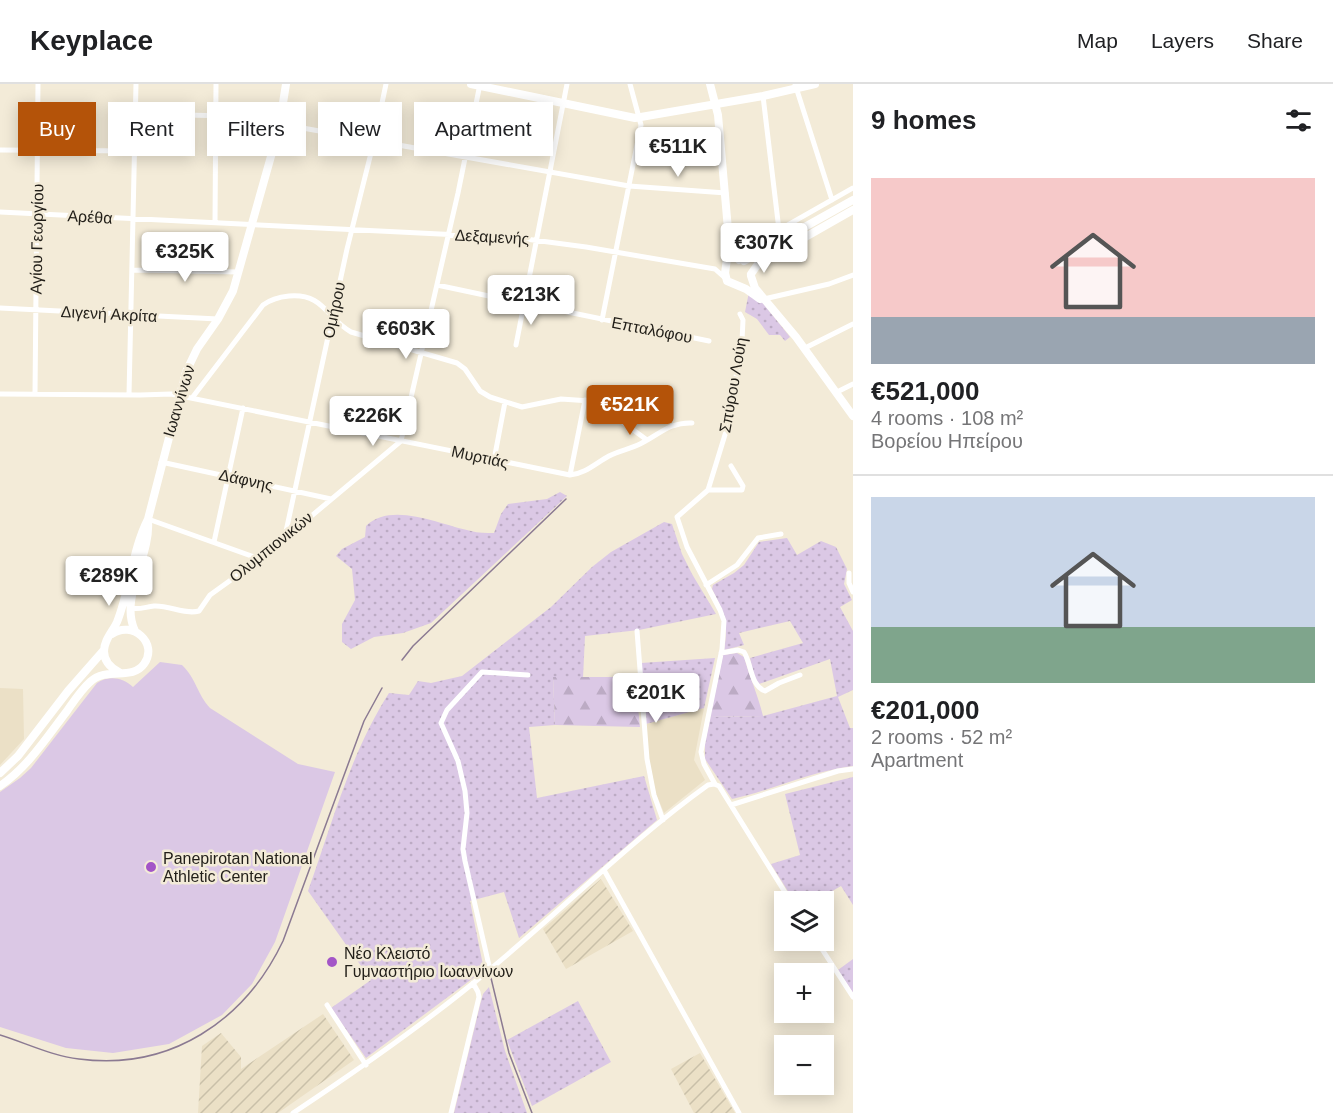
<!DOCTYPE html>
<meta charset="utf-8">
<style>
body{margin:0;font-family:Arial,sans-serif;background:#f2f2f2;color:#202124;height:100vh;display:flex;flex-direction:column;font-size:22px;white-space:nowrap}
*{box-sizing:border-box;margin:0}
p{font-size:20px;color:#757577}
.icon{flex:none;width:33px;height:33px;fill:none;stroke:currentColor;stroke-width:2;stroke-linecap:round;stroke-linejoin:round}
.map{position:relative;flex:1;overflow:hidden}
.panel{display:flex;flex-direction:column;background:#fff;width:480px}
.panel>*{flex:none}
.guide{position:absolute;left:18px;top:18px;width:570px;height:54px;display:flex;gap:12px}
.controls{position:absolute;left:774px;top:807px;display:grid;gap:12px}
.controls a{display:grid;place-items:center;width:60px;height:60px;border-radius:0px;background:#fff;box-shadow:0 3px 15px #0003;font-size:30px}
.price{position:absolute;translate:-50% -51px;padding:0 14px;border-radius:6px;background:#fff;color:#222;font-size:20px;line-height:39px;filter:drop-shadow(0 2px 3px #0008)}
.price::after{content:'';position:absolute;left:50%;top:36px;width:18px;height:14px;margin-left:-9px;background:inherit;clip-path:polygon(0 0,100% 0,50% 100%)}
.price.active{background:#b45309;color:#fff}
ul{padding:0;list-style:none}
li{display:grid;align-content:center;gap:12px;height:318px;padding:0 18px}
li+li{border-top:2px solid #e0e0e0}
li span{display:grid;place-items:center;height:186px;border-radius:0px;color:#555}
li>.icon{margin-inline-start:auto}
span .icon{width:108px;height:108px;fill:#fffc;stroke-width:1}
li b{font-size:26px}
h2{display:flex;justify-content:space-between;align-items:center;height:72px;padding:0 18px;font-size:26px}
.tag{padding:0 21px;border-radius:0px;background:#fff;box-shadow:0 3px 15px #0003;font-size:21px;line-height:54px}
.tag.active{background:#b45309;color:#fff}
header{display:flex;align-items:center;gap:36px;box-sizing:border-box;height:84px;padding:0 30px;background:#fff;border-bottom:2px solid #e0e0e0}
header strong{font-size:28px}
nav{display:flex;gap:33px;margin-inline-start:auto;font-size:21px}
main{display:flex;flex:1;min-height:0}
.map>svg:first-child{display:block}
.built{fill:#ebe0c6}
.industrial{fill:url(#industrial-furrows)}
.grass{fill:url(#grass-dots)}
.forest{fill:url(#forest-firs)}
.park{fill:#dbc8e5}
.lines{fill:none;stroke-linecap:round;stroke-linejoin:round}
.stream{stroke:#8b7a92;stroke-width:1.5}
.street{stroke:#fff;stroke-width:5}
.secondary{stroke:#fff;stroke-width:8}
.poi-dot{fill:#a355c7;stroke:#f3ebd8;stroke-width:2}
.labels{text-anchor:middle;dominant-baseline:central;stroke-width:5;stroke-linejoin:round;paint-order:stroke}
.street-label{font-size:16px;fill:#211e18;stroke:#f3ebd8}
.poi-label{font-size:16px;fill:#211e18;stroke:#f3ebd8;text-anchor:start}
</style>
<header>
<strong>Keyplace</strong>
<nav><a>Map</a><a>Layers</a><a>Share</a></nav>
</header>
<main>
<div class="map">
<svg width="853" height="1029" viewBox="0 0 853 1029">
<defs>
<pattern id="industrial-furrows" width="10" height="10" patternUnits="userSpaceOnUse" patternTransform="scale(1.5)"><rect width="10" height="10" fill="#ebe0c6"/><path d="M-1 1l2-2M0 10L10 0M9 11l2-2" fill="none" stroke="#c9c0a9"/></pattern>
<pattern id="grass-dots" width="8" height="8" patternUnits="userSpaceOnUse" patternTransform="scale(1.5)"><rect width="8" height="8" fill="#dbc8e5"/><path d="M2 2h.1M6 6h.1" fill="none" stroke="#bcabc4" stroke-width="1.8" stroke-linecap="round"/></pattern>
<pattern id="forest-firs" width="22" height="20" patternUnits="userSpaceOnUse" patternTransform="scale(1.5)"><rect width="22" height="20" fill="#dbc8e5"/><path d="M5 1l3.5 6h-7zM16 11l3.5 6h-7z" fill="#bcabc4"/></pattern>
</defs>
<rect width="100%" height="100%" fill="#f3ebd8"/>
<!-- built -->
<path class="built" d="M0,604l23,1 1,50 -24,26z
M704,624l-10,52 11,20 -41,33 -9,-22 -7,-38 -2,-29z"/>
<!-- industrial -->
<path class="industrial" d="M601,795l32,52 -67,38 -23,-40z
M323,930l31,46 -76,53h-80l4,-67 19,-13 20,24v12z
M700,969l35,60h-41l-23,-44z"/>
<!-- grass -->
<path class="grass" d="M750,203l40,50 -5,4 -5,-6h-11l-12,-16 -12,-7z
M560,408l7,4 -136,127 -28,10 -29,4 -23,12 -9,-7v-18l13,-24 -3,-31 -16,-13 6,-7 23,-12 1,-11c26,-25 74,-1 105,5 7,2 15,2 23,2l7,-19 7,-10 39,-5z
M664,438l8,2 10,30 10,20 24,40 -77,16 -54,6 -2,42h-30l2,47 -26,2 8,71 107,-22 13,44 -138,118 -15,-46 -34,9 14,69 -118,88 -35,-50 40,-28 -63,-89c24,-67 42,-137 81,-198l20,2 9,-14 13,2 31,-7 89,-69 41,-40 19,-15z
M787,454l10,17 24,-14 15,6 11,22 -3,15 8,16 -12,7 13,24v59l-15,7 12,31h3v38c-41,5 -80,24 -121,33l-27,-40v-15l5,-27 53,-1 74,-20 -7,-37 -74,26 -6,-27 53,-15 -13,-22 -51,12 5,12 -20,5c5,-27 0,-37 -12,-61l1,-4 21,-12 10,-8 15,-23z
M715,574l-11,50 -58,16 -5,-61z
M853,693v128l-12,-19 -26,15h-21l-23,-37 29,-9 -15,-61z
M853,875v34l-15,-23z
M489,903l16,64 22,62h-73l26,-108 3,-11z
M578,917l33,61 -79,44 -25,-66z"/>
<!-- forest -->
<path class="forest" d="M737,569l7,4c6,21 14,38 19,59l-53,1 13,-62z
M553,593h82l5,50 -85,-2z"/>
<!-- park -->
<path class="park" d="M160,578l22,3c15,15 15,29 28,43l88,56 37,8 -60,170 -23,42 -30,31 -53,29 -56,9 -47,-5 -66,-21v-235l20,-14 11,-10 66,-85c13,-8 26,-5 36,4z"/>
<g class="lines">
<!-- stream -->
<path class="stream" d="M402,576l11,-14 153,-147
M491,894l18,75 23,60
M0,951c26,8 52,21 79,24 91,12 166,-38 204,-118l81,-220 18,-33"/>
<!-- street -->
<path class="street" d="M795,0l37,116
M763,12l16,134
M136,30l145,3
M280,40l349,62 97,7
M0,66l136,1
M0,128l518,26 68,9 129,22 9,8
M215,139l1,-139
M731,159l8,6 8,-1 106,-60
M133,186l106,2
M437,201l66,14
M764,215l65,-15 24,-9
M524,219l185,38
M0,224l218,11
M602,236l39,-195 -11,-41
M516,261l51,-261
M805,264l48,-24
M837,308l16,-8
M0,310l140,1 31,-1 399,81c15,-1 26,-12 39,-19 9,-5 21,-7 31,-12 19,-9 29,-22 52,-21
M35,310l3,-310
M129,311l7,-311
M192,314l71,-93c8,-6 16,-8 26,-9 35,-3 37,22 62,36l106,31 8,6 15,22 10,6 32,10 39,-8 29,2 16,9 41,30
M494,376l11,-58
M161,378l170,37
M570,391l15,-75
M708,406l20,-65 14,-84 1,-21 -3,-6
M148,435l112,40
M285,452l62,-287 27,-108 12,-57
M214,458l29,-134
M849,489v10l4,9
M706,501l31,-20 21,-27 23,-4
M130,524c9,2 15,-1 24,-2 15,-1 31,9 45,5l11,-16 50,-36 141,-118 57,-248 22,-109
M637,547l10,128 7,36 9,25
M721,569l17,-3 6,2c8,13 6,33 21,39l14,-8 21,-8
M715,700l-11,-20 -3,-12 21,-103 2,-28 -4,-11 -33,-63 -10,-30 31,-27h34l1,-4 -12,-20
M731,721l107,-34 15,-2
M604,786l135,243
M816,856l37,57
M490,886l-25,-109 -2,-12 4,-36 -2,-22 -7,-30 -17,-38 6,-13 35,-38 46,3
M327,921l39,60
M293,1029c68,-45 133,-90 195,-142 74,-61 142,-130 220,-186l6,-1 5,2 72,116
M451,1029l28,-116 -1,-5 -5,-9"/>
<!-- secondary -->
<path class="secondary" d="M471,0l164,34 128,-22 52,-12
M710,0l8,31 11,126 5,13 5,6
M729,161l-4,28 2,8 19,8 14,10
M744,177l109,-61
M751,190l7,-10 95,-54
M751,192l4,12 41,49 57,79
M135,547c-16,-33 16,-75 13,-110
M119,588c-8,-4 -15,-11 -15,-21 0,-11 9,-20 13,-29 13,-32 15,-72 31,-103l38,-147 11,-23 21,-30 15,-28 46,-163 7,-44
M0,689l18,-17 50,-65 36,-41
M0,702c28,-19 47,-49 67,-75 7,-10 14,-21 23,-29 17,-16 42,-1 54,-18 15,-21 -12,-44 -32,-30"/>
</g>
<!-- markers -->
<g class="poi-dot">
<circle cx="151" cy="783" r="6"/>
<circle cx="332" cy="878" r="6"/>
</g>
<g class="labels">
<!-- street labels -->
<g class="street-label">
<text transform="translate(90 133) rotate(3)">Αρέθα</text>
<text transform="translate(492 153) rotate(3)">Δεξαμενής</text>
<text transform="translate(37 155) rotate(-89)">Αγίου Γεωργίου</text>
<text transform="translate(334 226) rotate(-78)">Ομήρου</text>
<text transform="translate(109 230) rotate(3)">Διγενή Ακρίτα</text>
<text transform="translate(652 246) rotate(11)">Επταλόφου</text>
<text transform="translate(733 301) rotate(-80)">Σπύρου Λούη</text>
<text transform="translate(179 317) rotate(-73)">Ιωαννίνων</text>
<text transform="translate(480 373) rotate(12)">Μυρτιάς</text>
<text transform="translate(246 396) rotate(12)">Δάφνης</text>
<text transform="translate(271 463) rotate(-39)">Ολυμπιονικών</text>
</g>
<!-- poi labels -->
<g class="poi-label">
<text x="163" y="774">Panepirotan National<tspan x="163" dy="18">Athletic Center</tspan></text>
<text x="344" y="869">Νέο Κλειστό<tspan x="344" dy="18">Γυμναστήριο Ιωαννίνων</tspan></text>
</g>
</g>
</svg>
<div class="controls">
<a><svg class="icon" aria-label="layers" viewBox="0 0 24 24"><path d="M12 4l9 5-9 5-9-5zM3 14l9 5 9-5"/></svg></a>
<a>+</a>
<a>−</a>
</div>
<b class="price" style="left:678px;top:94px">€511K</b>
<b class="price" style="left:764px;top:190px">€307K</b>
<b class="price" style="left:185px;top:199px">€325K</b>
<b class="price" style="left:531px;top:242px">€213K</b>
<b class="price" style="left:406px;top:276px">€603K</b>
<b class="price active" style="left:630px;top:352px">€521K</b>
<b class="price" style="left:373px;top:363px">€226K</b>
<b class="price" style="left:109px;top:523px">€289K</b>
<b class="price" style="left:656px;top:640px">€201K</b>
<div class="guide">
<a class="tag active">Buy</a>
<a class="tag">Rent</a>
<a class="tag">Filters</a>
<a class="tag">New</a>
<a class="tag">Apartment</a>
</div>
</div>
<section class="panel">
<h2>9 homes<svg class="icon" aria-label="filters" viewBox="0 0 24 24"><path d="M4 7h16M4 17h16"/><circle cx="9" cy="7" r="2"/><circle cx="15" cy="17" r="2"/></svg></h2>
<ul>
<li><span style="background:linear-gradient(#f6c9c9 75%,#9aa5b1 0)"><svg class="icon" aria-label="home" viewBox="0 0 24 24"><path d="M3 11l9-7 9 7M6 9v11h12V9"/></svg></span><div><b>€521,000</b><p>4 rooms · 108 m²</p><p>Βορείου Ηπείρου</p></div></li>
<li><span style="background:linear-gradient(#c9d6e8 70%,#7fa58c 0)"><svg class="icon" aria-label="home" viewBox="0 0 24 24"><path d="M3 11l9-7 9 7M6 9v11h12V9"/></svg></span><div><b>€201,000</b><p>2 rooms · 52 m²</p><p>Apartment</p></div></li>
</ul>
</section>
</main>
